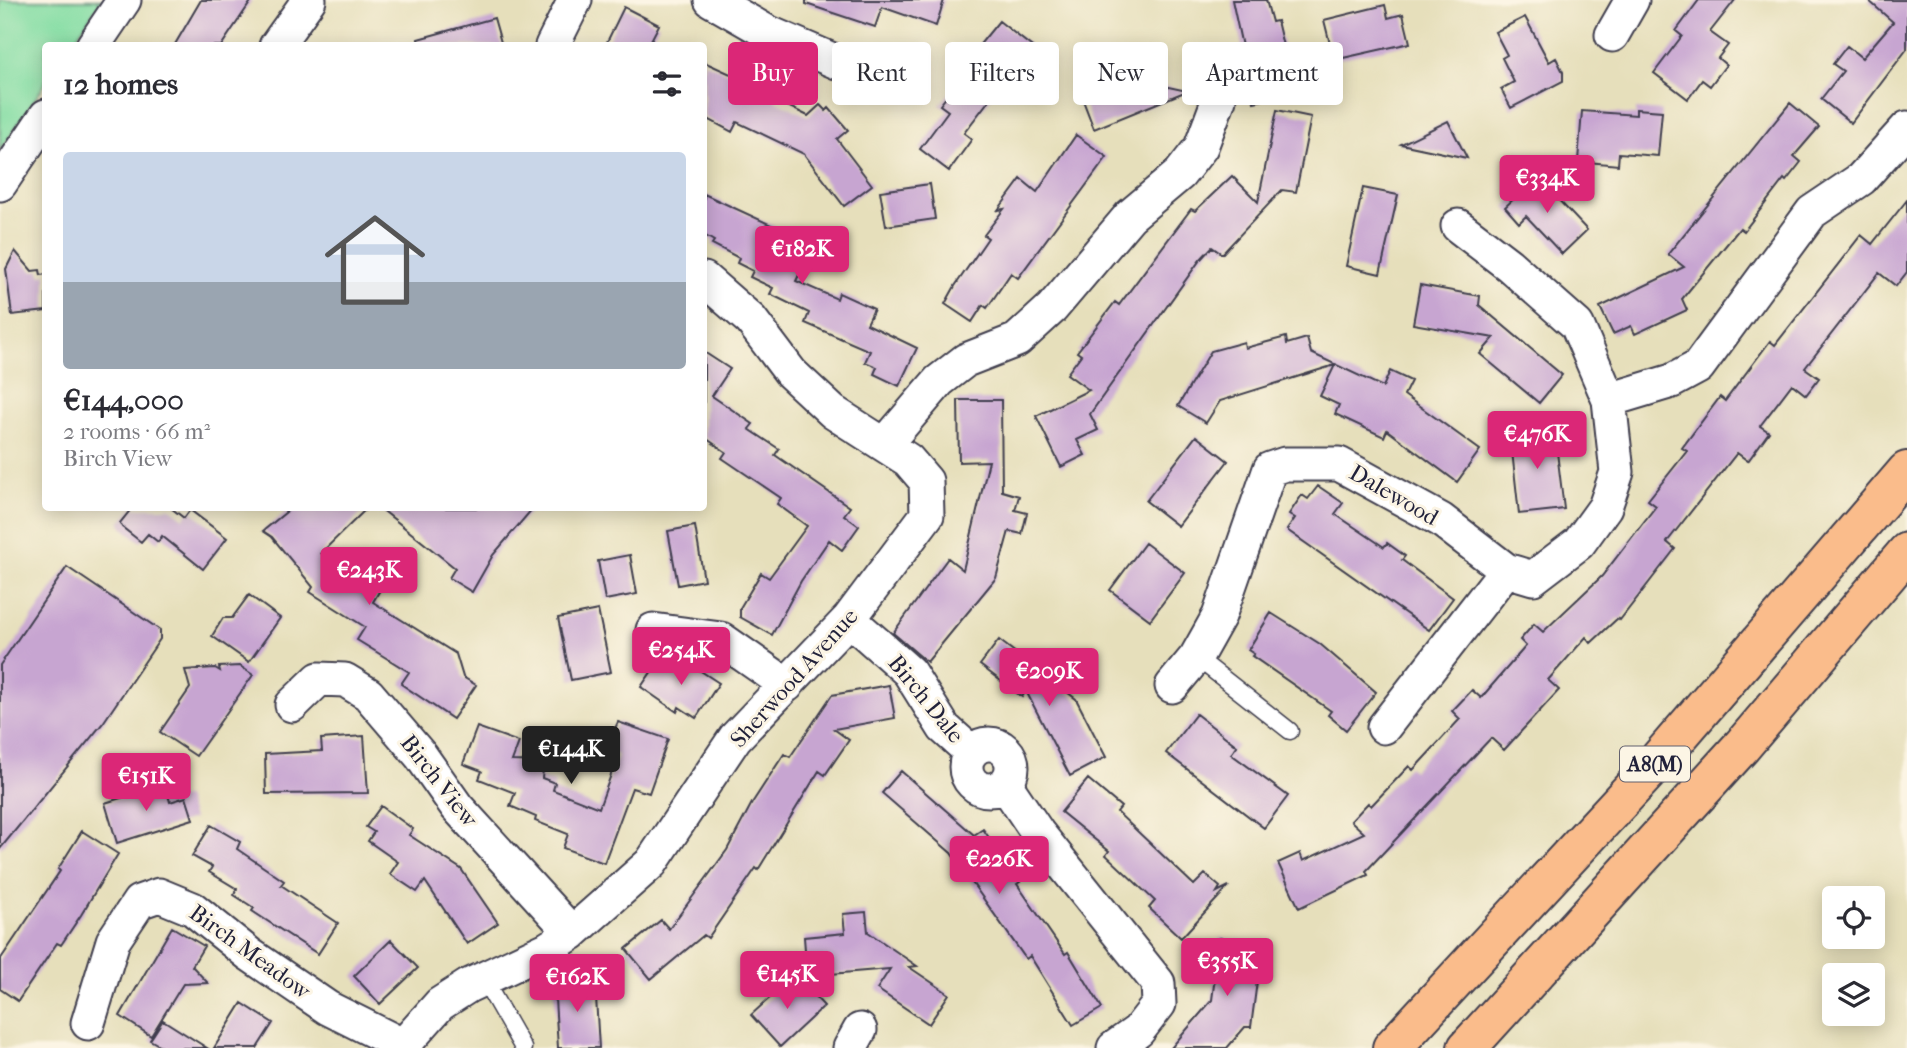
<!DOCTYPE html>
<meta charset="utf-8">
<style>
body{margin:0;font-family:"IM FELL French Canon",serif;background:#f2f2f3;color:#2b2b33;height:100vh;display:flex;flex-direction:column;font-size:26px;white-space:nowrap}
*{box-sizing:border-box;margin:0}
p{font-size:23px;color:#7c7c81}
.icon{flex:none;width:38px;height:38px;fill:none;stroke:currentColor;stroke-width:2;stroke-linecap:round;stroke-linejoin:round}
.map{position:relative;flex:1;overflow:hidden}
.drawer{position:absolute;left:42px;top:42px;width:665px;height:469px;display:flex;flex-direction:column;background:#fff;border-radius:7px;box-shadow:0 4px 18px #0003}
.drawer>*{flex:none}
.banner{position:absolute;left:728px;top:42px;width:665px;height:63px;display:flex;gap:14px}
.tools{position:absolute;left:1822px;top:886px;display:grid;gap:14px}
.tools a{display:grid;place-items:center;width:63px;height:63px;border-radius:7px;background:#fff;box-shadow:0 4px 18px #0003;font-size:35px}
.price{position:absolute;translate:-50% -60px;padding:0 16px;border-radius:7px;background:#db2777;color:#fff;font-size:23px;line-height:46px;filter:drop-shadow(0 2px 4px #0008)}
.price::after{content:'';position:absolute;left:50%;top:42px;width:21px;height:16px;margin-left:-10px;background:inherit;clip-path:polygon(0 0,100% 0,50% 100%)}
.price.active{background:#222;color:#fff}
ul{padding:0;list-style:none}
li{display:grid;align-content:center;gap:14px;height:371px;padding:0 21px}
li span{display:grid;place-items:center;height:217px;border-radius:7px;color:#555}
li>.icon{margin-inline-start:auto}
span .icon{width:126px;height:126px;fill:#fffc;stroke-width:1}
li b{font-size:30px}
h2{display:flex;justify-content:space-between;align-items:center;height:84px;padding:0 21px;font-size:30px}
.tag{padding:0 24px;border-radius:7px;background:#fff;box-shadow:0 4px 18px #0003;font-size:24px;line-height:63px}
.tag.active{background:#db2777;color:#fff}
.map>svg:first-child{display:block}
.green{fill:#82dda3;stroke:#52806f;stroke-width:2}
.building{fill:#c7a5d1}
.lines{fill:none;stroke-linecap:round;stroke-linejoin:round}
.lane-casing{stroke:#3f3e4e;stroke-width:19}
.street-casing{stroke:#3f3e4e;stroke-width:37}
.highway-casing{stroke:#3f3e4e;stroke-width:42}
.lane{stroke:#fff;stroke-width:16}
.street{stroke:#fff;stroke-width:33}
.highway{stroke:#fabc8b;stroke-width:38}
.labels{text-anchor:middle;dominant-baseline:central;stroke-width:6;stroke-linejoin:round;paint-order:stroke}
.shield{fill:#fcf5e5;stroke:#63616e;stroke-width:2}
.shield-label{font-size:21px;font-weight:bold;fill:#22223b}
.street-label{font-size:23px;fill:#22223b;stroke:#fcf5e5}
</style>
<div class="map">
<svg width="1907" height="1048" viewBox="0 0 1907 1048">
<rect width="100%" height="100%" fill="#fcf5e5"/>
<filter id="ink" filterUnits="userSpaceOnUse"><feTurbulence type="fractalNoise" baseFrequency=".0143" numOctaves="2"/><feDisplacementMap in="SourceGraphic" scale="14" xChannelSelector="R" yChannelSelector="G"/><feConvolveMatrix kernelMatrix="1 2 1 2 8 2 1 2 1" color-interpolation-filters="sRGB"/></filter>
<filter id="wash" filterUnits="userSpaceOnUse"><feTurbulence type="fractalNoise" baseFrequency=".00686" numOctaves="4" result="noise"/><feDisplacementMap in="SourceGraphic" scale="28" xChannelSelector="R" yChannelSelector="G"/><feGaussianBlur stdDeviation="1.57" result="paint"/><feColorMatrix in="noise" values="0 0 0 0 0 0 0 0 0 0 0 0 0 0 0 0 0 1.4 0 .05"/><feComposite in="paint" operator="in"/></filter>
<g filter="url(#wash)">
<rect width="100%" height="100%" fill="#e6dfbb"/>
<!-- green -->
<path class="green" d="M0,0h102l-31,45 -25,1 -1,38 -45,67z"/>
<g id="blocks">
<!-- building -->
<path class="building" d="M201,0h51l-31,46h-47z
M806,0h138l-8,26 -54,-19 -7,20 -69,-23z
M1232,0h34l6,22 5,-1 7,29 -19,4 8,44 -19,4z
M1699,0h36l-25,32 18,13 -10,13 8,7 -16,21 -8,-6 -14,19 -34,-26 28,-37 -6,-5z
M1868,0h39v49l-56,74 -30,-24 22,-28 -10,-7 14,-18 15,12 31,-36z
M1385,5l3,13 15,-4 7,29 -76,17 -10,-40z
M624,7l35,18 -11,21h-43z
M1525,17l24,45 7,-4 7,14v9l-52,27 -10,-19 13,-7 -12,-24 5,-3 -12,-23z
M494,18l8,28h-83l-1,-7z
M999,21l37,29 -22,27 -4,-4 -46,60 8,6 -23,32 -29,-22 28,-38 -8,-6 42,-54 -5,-3z
M704,62l73,33 -2,5 33,16 12,-11 6,6 3,-3 19,22 -11,9 35,46 -28,21 -40,-52 -67,-32 -5,10 -28,-15z
M1118,64l5,14 28,-11 8,18 28,6 -93,38 -13,-34 15,-6 -6,-14z
M1790,103l29,24 -25,29 7,6 -15,19 -2,-2 -40,52 -4,-3 -58,71 5,11 -52,24 -4,-8 -18,8 -13,-27 84,-40 -16,-13z
M1636,109l26,2 -4,45 -39,-3 -1,12 -40,-4 4,-50 54,4z
M1277,110l34,7 -15,75 -14,-2 -60,64 -10,-7 -12,13 -110,154 8,16 -21,10 8,15 -24,12 -25,-51 53,-26 -22,-16 14,-19 -4,-3 38,-50 4,3 72,-96 4,2 37,-35 26,26z
M1448,121l19,37 -66,-14z
M1076,135l31,22 -89,121 -7,-5 -24,35 -4,-3 -11,17 -27,-18 10,-18 33,-48 -4,-3 20,-26 -6,1 23,-31 16,13z
M1537,177l50,53 -25,24 -36,-38 -7,7 -14,-16z
M930,184l5,35 -49,7 -6,-35z
M1363,188l35,7 -18,79 -34,-8z
M704,194l91,42 -8,15 19,10 -10,20 41,18 2,-6 35,16 -7,15 50,24 -18,38 -25,-12 3,-7 -12,-5 5,-11 -65,-28 4,-10 -39,-19 3,-6 -23,-11 3,-6 -16,-8 2,-5 -27,-14 2,-3 -10,-6z
M1907,200v72l-11,14 -17,-13 -74,95 14,10 -13,17 -14,-11 -32,42 9,6 -21,29 -11,-8 -70,89 8,7 -55,71 -2,-2 -27,25 -5,-6 -38,43 11,10 -55,60 -13,-12 -125,133 2,4 -69,33 -21,-45 22,-10 3,8 61,-28 -13,-12 17,-18 3,3 38,-40 4,4 47,-51 -8,-8 20,-21 9,8 45,-52 -6,-6 14,-16 9,8 59,-56 54,-70 -8,-6 39,-49 -5,-3 38,-51 5,4 45,-60 5,4 86,-110 11,9z
M15,251l17,20 8,-1 1,5 5,-1v37l-34,4 -6,-46z
M1420,285l60,11 -1,9 83,70 -23,28 -59,-49 14,-16 -81,-14z
M1286,337l1,7 20,-6 4,15 72,34 7,-16 21,10 -7,14 76,55 -23,32 -70,-52 -3,7 -49,-23 4,-9 -19,-9 15,-31 -115,36 -14,22 -28,-17 33,-55 33,-9 1,6z
M704,352l26,17 -18,27 41,28 -4,5 30,20 -4,6 75,52 -6,8 15,11 -17,24 -13,-10 -28,41 -29,54 -32,-18v-9l21,-35 8,5 38,-52 -30,-22 4,-6 -59,-40 4,-6 -22,-15z
M958,400h43l1,91 17,5 -4,14 12,3 -5,21 -13,-3 -13,47 -69,84 -34,-29 55,-75 15,12 26,-109 -30,1z
M1554,428l10,81 -45,5 -9,-81z
M1196,436l32,25 -50,65 -32,-25z
M1318,486l25,17 -8,11 49,33 3,-4 18,13 -3,4 51,38 -24,32 -142,-100 8,-12 -6,-4 13,-19 6,4z
M132,508h39l13,10 6,-8 37,28 -24,31 -41,-33 -4,6 -10,-8 -7,8 -19,-15 -2,-4z
M291,508h76l-46,45 59,37 -7,12 83,52 7,23 13,8 -23,34 -52,-35 8,-12 -52,-32 8,-13 -55,-35 3,-5 -41,-50 -9,-6z
M380,508h153l-40,47 -21,37 -23,-14 6,-10z
M695,526l9,54 -26,5 -10,-54z
M1145,543l40,30 -35,47 -40,-30z
M630,555l7,39 -32,6 -7,-39z
M67,567l93,63v9l-57,84 -103,126v-184z
M249,595l31,23 -31,44 -37,-26 11,-18h9z
M598,610l13,62 -40,8 -13,-62z
M1271,613l49,31 56,48 -30,38 -18,-15 3,-4 -79,-55 2,-2 -6,-4z
M999,640l77,59 30,58 -36,19 -44,-85 -4,6 -42,-32z
M687,662l32,21 -23,35 -17,-11 -2,5 -36,-25 13,-19z
M240,666l13,9 -57,81 -36,-24 30,-44 -5,-18 30,-2 5,3 -1,-4z
M889,685l6,33 -61,11 15,11 -24,35 -6,-4 -61,99 -2,-2 -48,70 -4,-3 -53,44 -25,-30 35,-29 8,9 58,-79 25,-47 32,-49 6,3 42,-62z
M1196,714l41,32 -6,8 57,42 -24,32 -98,-75z
M618,722l50,17 -19,54 -17,-5 -28,75 -41,-15 5,-14 -33,-13 1,-4 -26,-11 5,-13 -36,-14 3,-8 -19,-7 14,-37 42,15 -7,19 32,1 -2,16 13,5 -2,7 46,18 19,-53 -13,-5z
M364,736l4,57 -102,1 -1,-40 57,-3 -1,-12z
M901,771l73,64 9,-6 37,53 -3,2 48,70 3,-2 34,56 -29,17 -43,-69 -4,3 -75,-106 -69,-60z
M1088,779l33,28 -4,5 77,73 11,-11 15,13 -3,5 12,-6 -48,52 -32,-30 6,-7 -49,-46 3,-4 -48,-39z
M165,784l5,18 16,-5 7,22 -76,24 -12,-40z
M381,806l32,23 -4,6 52,34 37,54 -31,21 -42,-63 -8,11 -27,-18 8,-12 -30,-21 6,-9 -8,-5z
M211,825l29,17 -3,7 47,32 -3,4 57,38 -20,31 -66,-43 2,-3 -20,-13 3,-6 -28,-17 3,-5 -20,-11z
M82,831l36,23 -37,61 -20,30 -4,-2 -39,58 -18,-12v-29l60,-89 -2,-2z
M866,912l2,20 49,34 -8,1 40,27 -20,30 -52,-35 13,-20 -83,7 -3,-39 41,-4 -2,-19z
M172,927l32,19 -12,20 16,17 -25,1 -32,52 -31,-20z
M1220,938l42,5 -11,84h-6l-18,21h-56l41,-48z
M391,940l27,28 -38,36 -26,-28z
M795,975l29,31 -44,41 -29,-32z
M595,980l4,68h-41l-4,-66z
M242,1003l31,20 -16,25h-43z
M163,1020l44,28h-43l-14,-8z"/>
</g>
</g>
<g filter="url(#ink)">
<use href="#blocks" fill-opacity="0" stroke="#3f3e4e" stroke-width="2"/>
<g class="lines">
<defs>
<path id="lane" d="M1196,657l94,74
M483,978l40,70"/>
<path id="street" d="M711,0l56,32 84,36 49,5
M1612,35l20,-35
M93,46l31,-46
M276,46l33,-46
M552,46l23,-46
M0,184l46,-68
M1609,400l63,-19 26,-14 114,-155 49,-33 46,-51
M886,443l53,-62 27,-21 51,-20 35,-32 78,-92 50,-42 21,-27 18,-48
M849,619l60,53 35,56 27,24
M653,630l68,9 66,46
M1172,686l24,-29 23,-41 51,-147 15,-5h54l102,56 65,50 27,8 46,-35 26,-36 12,-35 -8,-72 -32,-75 -68,-60 -51,-39
M292,705l27,-26 26,1 23,14 53,62 36,51 115,126
M1384,727l122,-157
M966 767a23 23 0 1 1 46 0a23 23 0 1 1-46 0Z
M1005,784l33,49 120,150 1,21 -21,27 -24,17
M88,1023l25,-82 26,-39 20,-7 34,14 56,45 79,54 74,37
M401,1048l39,-44 28,-18 79,-37 25,-16 79,-70 84,-125 114,-119 78,-104 -1,-34 -18,-21 -75,-48 -42,-39 -40,-53 -47,-41
M850,1048l10,-18"/>
<path id="highway" d="M1392,1048l261,-282 254,-295
M1467,1048l275,-302 165,-194"/>
</defs>
<!-- lane casing -->
<use href="#lane" class="lane-casing"/>
<!-- street casing -->
<use href="#street" class="street-casing"/>
<!-- highway casing -->
<use href="#highway" class="highway-casing"/>
<!-- lane -->
<use href="#lane" class="lane"/>
<!-- street -->
<use href="#street" class="street"/>
<!-- highway -->
<use href="#highway" class="highway"/>
</g>
</g>
<g class="labels">
<!-- shield labels -->
<rect class="shield" x="1620" y="746.5" width="70" height="35" rx="5"/>
<g class="shield-label">
<text x="1655" y="764">A8(M)</text>
</g>
<!-- street labels -->
<g class="street-label">
<text transform="translate(1394 495) rotate(30)">Dalewood</text>
<text transform="translate(794 678) rotate(-48)">Sherwood Avenue</text>
<text transform="translate(926 699) rotate(51)">Birch Dale</text>
<text transform="translate(439 781) rotate(52)">Birch View</text>
<text transform="translate(250 952) rotate(36)">Birch Meadow</text>
</g>
</g>
</svg>
<div class="tools">
<a><svg class="icon" aria-label="locate" viewBox="0 0 24 24"><circle cx="12" cy="12" r="6"/><path d="M12 2v4M12 18v4M2 12h4M18 12h4"/></svg></a>
<a><svg class="icon" aria-label="layers" viewBox="0 0 24 24"><path d="M12 4l9 5-9 5-9-5zM3 14l9 5 9-5"/></svg></a>
</div>
<b class="price" style="left:1547px;top:215px">€334K</b>
<b class="price" style="left:802px;top:286px">€182K</b>
<b class="price" style="left:1537px;top:471px">€476K</b>
<b class="price" style="left:369px;top:607px">€243K</b>
<b class="price" style="left:681px;top:687px">€254K</b>
<b class="price" style="left:1049px;top:708px">€209K</b>
<b class="price active" style="left:571px;top:786px">€144K</b>
<b class="price" style="left:146px;top:813px">€151K</b>
<b class="price" style="left:999px;top:896px">€226K</b>
<b class="price" style="left:1227px;top:998px">€355K</b>
<b class="price" style="left:787px;top:1011px">€145K</b>
<b class="price" style="left:577px;top:1014px">€162K</b>
<div class="banner">
<a class="tag active">Buy</a>
<a class="tag">Rent</a>
<a class="tag">Filters</a>
<a class="tag">New</a>
<a class="tag">Apartment</a>
</div>
<section class="drawer">
<h2>12 homes<svg class="icon" aria-label="filters" viewBox="0 0 24 24"><path d="M4 7h16M4 17h16"/><circle cx="9" cy="7" r="2"/><circle cx="15" cy="17" r="2"/></svg></h2>
<ul>
<li><span style="background:linear-gradient(#c9d6e8 60%,#9aa5b1 0)"><svg class="icon" aria-label="home" viewBox="0 0 24 24"><path d="M3 11l9-7 9 7M6 9v11h12V9"/></svg></span><div><b>€144,000</b><p>2 rooms · 66 m²</p><p>Birch View</p></div></li>
</ul>
</section>
</div>
